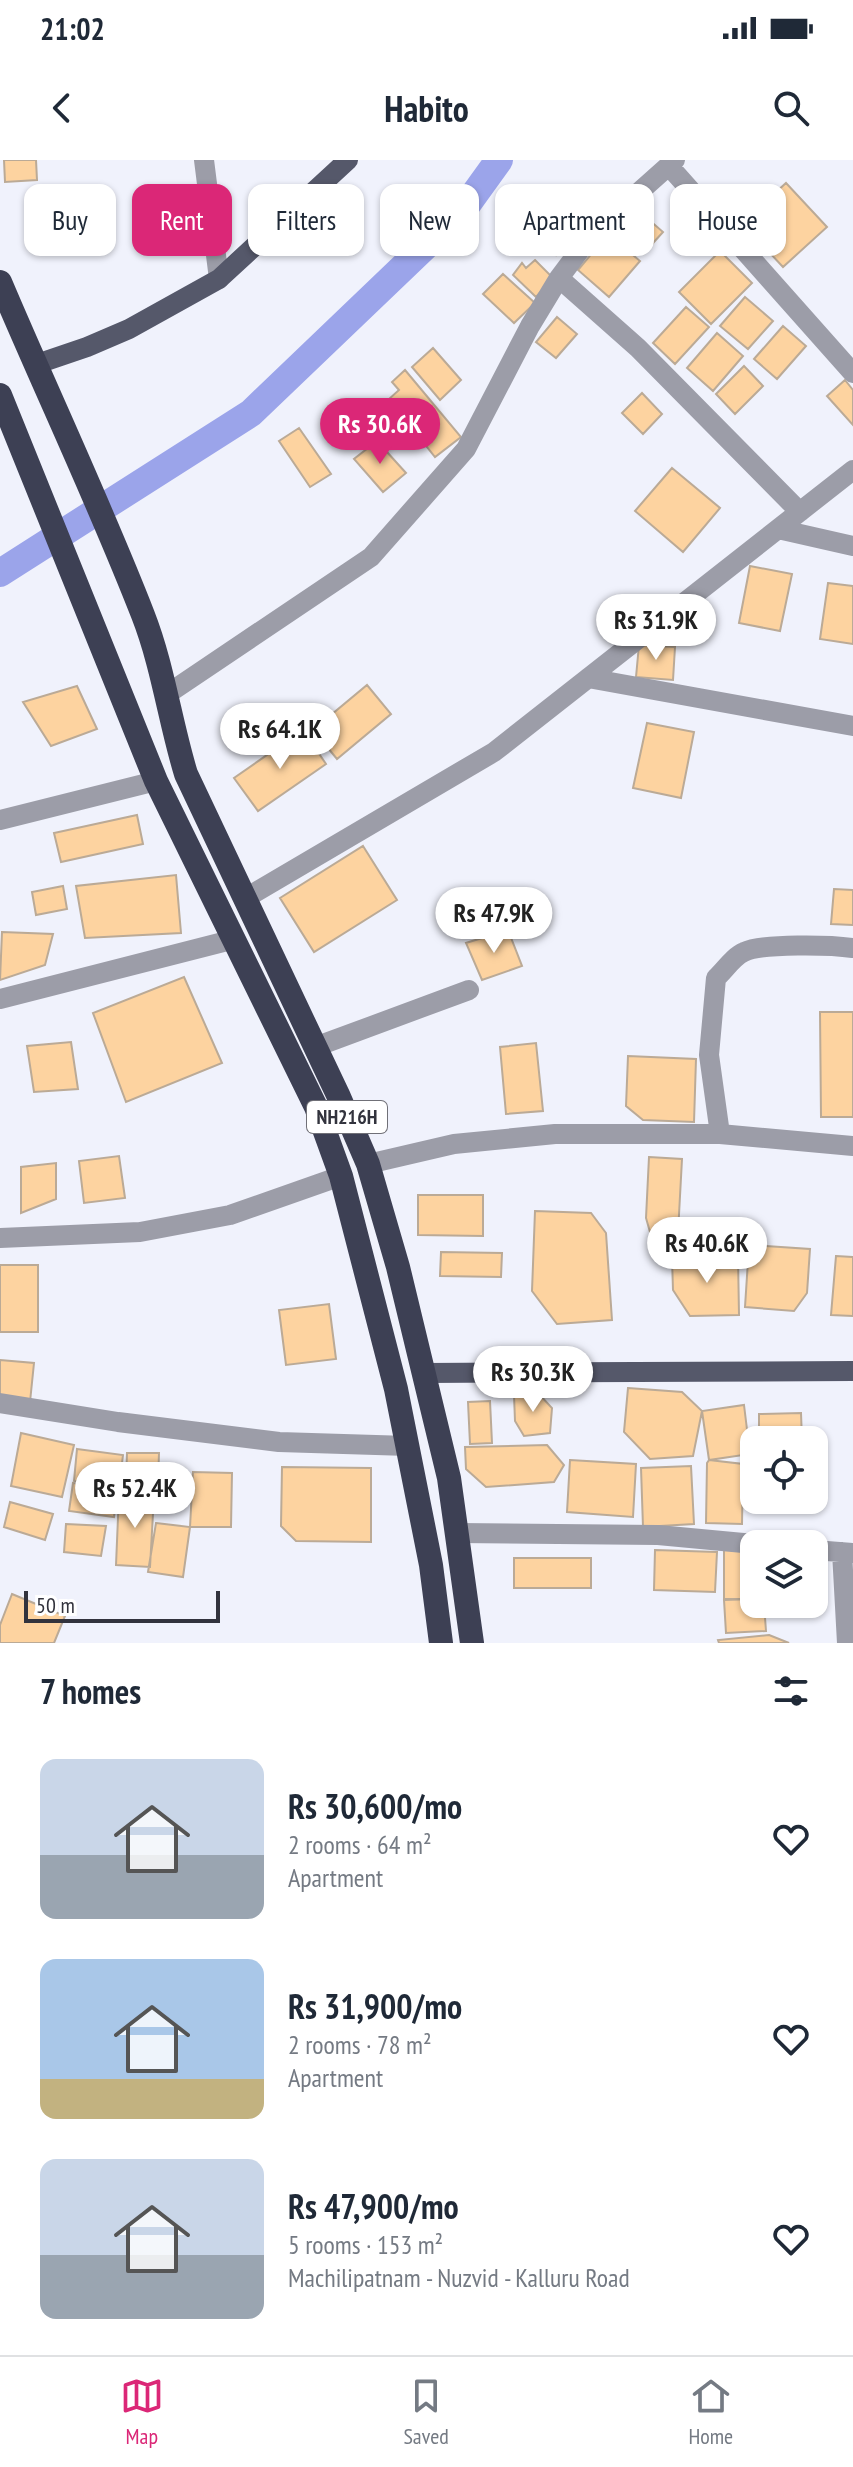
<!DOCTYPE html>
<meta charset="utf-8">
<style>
body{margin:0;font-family:"PT Sans Narrow",sans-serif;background:#f2f2f3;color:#1f2937;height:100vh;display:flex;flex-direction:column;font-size:30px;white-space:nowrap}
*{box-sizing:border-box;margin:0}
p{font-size:26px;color:#747a83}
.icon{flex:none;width:44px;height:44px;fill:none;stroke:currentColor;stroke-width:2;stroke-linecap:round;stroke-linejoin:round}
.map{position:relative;height:1483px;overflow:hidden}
.drawer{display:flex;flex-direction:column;background:#fff;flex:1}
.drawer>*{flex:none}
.hud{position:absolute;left:24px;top:24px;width:806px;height:72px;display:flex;gap:16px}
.tools{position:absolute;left:740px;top:1266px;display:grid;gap:16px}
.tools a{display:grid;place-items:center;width:88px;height:88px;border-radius:16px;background:#fff;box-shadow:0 2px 6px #0004;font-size:40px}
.scale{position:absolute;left:24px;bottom:20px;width:196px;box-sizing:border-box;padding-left:8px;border:4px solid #32333d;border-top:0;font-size:22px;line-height:28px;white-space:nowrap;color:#32333d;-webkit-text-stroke:6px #fff;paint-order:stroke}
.price{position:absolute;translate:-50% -68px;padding:0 18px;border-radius:28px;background:#fff;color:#222;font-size:26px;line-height:52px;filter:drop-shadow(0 2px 4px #0008)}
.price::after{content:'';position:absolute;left:50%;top:48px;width:24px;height:18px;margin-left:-12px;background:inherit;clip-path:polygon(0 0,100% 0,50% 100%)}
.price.active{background:#db2777;color:#fff}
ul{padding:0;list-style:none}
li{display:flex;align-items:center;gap:24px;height:200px;padding:0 40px}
li span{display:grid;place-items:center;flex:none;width:224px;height:160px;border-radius:16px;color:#555}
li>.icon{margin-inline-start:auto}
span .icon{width:96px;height:96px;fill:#fffc;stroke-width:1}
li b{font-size:34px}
h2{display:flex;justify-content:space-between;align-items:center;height:96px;padding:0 40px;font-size:34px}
.tag{padding:0 28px;border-radius:16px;background:#fff;box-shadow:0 2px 6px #0004;font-size:28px;line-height:72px}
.tag.active{background:#db2777;color:#fff}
.status{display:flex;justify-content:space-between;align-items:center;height:56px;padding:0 40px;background:#fff;direction:ltr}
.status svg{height:22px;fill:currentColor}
header{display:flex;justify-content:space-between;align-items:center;height:104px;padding:0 40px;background:#fff;font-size:36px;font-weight:600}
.tab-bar{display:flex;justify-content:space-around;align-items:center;height:112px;border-top:2px solid #e0e1e3;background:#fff;font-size:22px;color:#747a83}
.tab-bar a{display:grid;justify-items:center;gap:4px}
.tab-bar .active{color:#db2777}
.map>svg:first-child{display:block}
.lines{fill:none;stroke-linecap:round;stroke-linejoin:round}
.canal{stroke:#9ba4ea;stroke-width:28}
.building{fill:#fdd3a0;stroke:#bbaa96;stroke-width:2}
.minor{stroke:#9c9da8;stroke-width:20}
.major{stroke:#55586a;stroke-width:20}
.highway{stroke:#3d4054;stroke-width:24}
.labels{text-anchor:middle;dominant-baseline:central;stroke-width:6;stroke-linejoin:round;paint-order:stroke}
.shield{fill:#fff;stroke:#707077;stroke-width:2}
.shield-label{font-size:20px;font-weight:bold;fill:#32333d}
</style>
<div class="status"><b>21:02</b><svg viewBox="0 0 49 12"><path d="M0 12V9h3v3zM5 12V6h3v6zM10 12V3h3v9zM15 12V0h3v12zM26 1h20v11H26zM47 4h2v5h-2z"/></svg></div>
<header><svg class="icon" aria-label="back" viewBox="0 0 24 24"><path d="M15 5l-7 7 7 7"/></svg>Habito<svg class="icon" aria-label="search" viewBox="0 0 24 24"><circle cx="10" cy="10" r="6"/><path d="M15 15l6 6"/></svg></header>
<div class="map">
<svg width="853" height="1483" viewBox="0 0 853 1483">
<rect width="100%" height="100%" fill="#f0f2fc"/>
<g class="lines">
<!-- canal -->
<path class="canal" d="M0,413l251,-160 212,-203 36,-50"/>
</g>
<!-- building -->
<path class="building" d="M4,0h32l1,20 -32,2z
M786,23l41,44 -44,40 -41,-44z
M545,26l40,32 -29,37 -41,-32z
M640,52l23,20 -19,21 -23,-20z
M608,74l32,27 -31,36 -31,-27z
M720,91l32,32 -41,41 -32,-32z
M535,100l18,18 -17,19 -23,-22 9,-12 4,5z
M503,114l32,29 -21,20 -31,-29z
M745,137l28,24 -25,28 -28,-23z
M686,147l23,20 -34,37 -22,-21z
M557,157l20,17 -21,24 -20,-16z
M783,166l23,20 -29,33 -23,-20z
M717,173l26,23 -30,35 -26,-23z
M433,188l28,32 -21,20 -28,-33z
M744,206l19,20 -28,28 -19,-20z
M405,210l56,67 -26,20 -46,-58 10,-9 -7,-8z
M845,220l8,10v35l-26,-29z
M642,233l20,21 -19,20 -21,-21z
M299,268l32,46 -21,13 -31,-46z
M377,281l29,32 -23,19 -29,-33z
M672,308l48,40 -37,44 -48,-41z
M750,406l42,8 -12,57 -41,-8z
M828,423l25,3v58l-33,-5z
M639,485l36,2 -2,33 -37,-3z
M367,525l24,29 -54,45 -24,-29z
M77,526l20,43 -46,17 -28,-44z
M647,563l47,9 -13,66 -48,-10z
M303,570l23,34 -68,47 -24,-33z
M137,655l6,29 -82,18 -7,-29z
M363,686l34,54 -83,52 -34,-54z
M176,715l5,58 -96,5 -9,-52z
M63,726l4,23 -31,6 -4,-23z
M834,729l19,1v35l-22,-1z
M508,770l14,36 -40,14 -16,-37z
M2,772l51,2 -8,31 -45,15z
M184,817l38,86 -96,39 -33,-89z
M820,852h33v105h-32z
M71,882l7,47 -44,3 -7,-46z
M536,883l7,68 -37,3 -6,-67z
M628,896l68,3 -2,63 -51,-2 -17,-14z
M119,996l6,42 -41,5 -5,-42z
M649,997l33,2 -4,74 -28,-1 -4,-14z
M56,1003v36l-35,14v-46z
M418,1035h65v41l-65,-1z
M535,1051l56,2 15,20 6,87 -55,4 -25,-33z
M749,1085l61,4 -3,44 -13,18 -49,-4z
M441,1092l61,1 -1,24 -61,-1z
M738,1096l1,59 -49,1 -17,-26 -1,-32z
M836,1096l17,1v59l-22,-1z
M0,1105h38v67h-38z
M329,1144l7,55 -50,6 -7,-55z
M0,1200l34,3 -4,39 -30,-3z
M628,1228l54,4 20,19 -9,45 -43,3 -26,-27z
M538,1233l14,15 -2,25 -26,3 -9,-15 -1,-26z
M490,1241l2,42 -22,1 -2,-42z
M744,1245l6,49 -41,6 -7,-49z
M801,1253l1,27h-43v-26z
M21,1273l53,12 -12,52 -51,-11z
M547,1285l17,20 -10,17 -68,5 -20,-18 -1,-22z
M77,1289l46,6 -4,32 -45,-6z
M127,1293h32l-1,30 -32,-1z
M570,1300l66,4 -3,53 -66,-5z
M709,1300l34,4 -1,60 -36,-1 1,-60z
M691,1306l3,58 -51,3 -2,-59z
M282,1307l89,1v74l-75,-1 -15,-15z
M193,1312l39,1 -1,54h-41z
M748,1315h6v25l14,1h-21z
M73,1323l44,6 -3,28 -45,-6z
M119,1334l35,2 -4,71 -34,-2z
M10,1342l43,12 -8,26 -41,-13z
M156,1363l34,4 -7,50 -35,-5z
M66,1364l40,2 -5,30 -37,-4z
M724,1388h30v51h-30z
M655,1390l62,2 -2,40 -61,-2z
M514,1398h77v30h-77z
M12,1434l53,22 -11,27h-54v-18z
M754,1439v5h10l2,27 -40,2 -2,-33z
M769,1475l20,8h-70l-1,-3z"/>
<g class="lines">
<!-- minor -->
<path class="minor" d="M204,0l15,119
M669,6l184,207
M559,118l79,70 162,164
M778,369l75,17
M588,518l265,48
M166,535l205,-138 95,-108 64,-123 29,-48 33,-44 83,-74
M0,660l156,-39
M244,739l250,-147 359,-282
M0,839l235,-60
M315,887l154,-57
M720,974l-11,-79 7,-77c8,-7 18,-22 28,-26 19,-9 88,-7 109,-4
M368,1004l86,-20 101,-10h165l133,12
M0,1078l140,-6 90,-17 111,-39
M0,1243l118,19 161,20 129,4
M457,1373l201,2 96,9
M814,1390l39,3
M842,1392l5,91"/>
<!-- major -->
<path class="major" d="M37,204l50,-17 42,-18 90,-50 129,-119
M424,1213l429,-2"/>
<!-- highway -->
<path class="highway" d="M0,122c47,111 99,220 143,333 20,51 27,107 43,159l153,323 29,67 30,103 51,211 23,165
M0,235l156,386 160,326 25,69 55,213 35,176 10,78"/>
</g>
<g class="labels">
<!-- shield labels -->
<rect class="shield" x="307" y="941" width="80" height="32" rx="6"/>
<g class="shield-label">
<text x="347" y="957">NH216H</text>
</g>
</g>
</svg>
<div class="tools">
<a><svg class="icon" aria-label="locate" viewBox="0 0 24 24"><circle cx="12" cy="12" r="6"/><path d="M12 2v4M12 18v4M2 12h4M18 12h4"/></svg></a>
<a><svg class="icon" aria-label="layers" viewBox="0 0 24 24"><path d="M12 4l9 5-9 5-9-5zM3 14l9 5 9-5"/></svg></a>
</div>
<div class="scale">50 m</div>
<b class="price active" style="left:380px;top:306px">Rs 30.6K</b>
<b class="price" style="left:656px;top:502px">Rs 31.9K</b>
<b class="price" style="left:280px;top:611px">Rs 64.1K</b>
<b class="price" style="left:494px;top:795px">Rs 47.9K</b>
<b class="price" style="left:707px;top:1125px">Rs 40.6K</b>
<b class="price" style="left:533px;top:1254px">Rs 30.3K</b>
<b class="price" style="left:135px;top:1370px">Rs 52.4K</b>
<div class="hud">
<a class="tag">Buy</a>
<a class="tag active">Rent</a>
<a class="tag">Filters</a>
<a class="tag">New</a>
<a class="tag">Apartment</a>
<a class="tag">House</a>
</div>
</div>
<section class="drawer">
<h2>7 homes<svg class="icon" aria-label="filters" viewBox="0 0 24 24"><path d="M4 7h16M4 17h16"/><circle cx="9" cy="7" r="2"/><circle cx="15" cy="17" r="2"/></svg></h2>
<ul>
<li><span style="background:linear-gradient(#c9d6e8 60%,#9aa5b1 0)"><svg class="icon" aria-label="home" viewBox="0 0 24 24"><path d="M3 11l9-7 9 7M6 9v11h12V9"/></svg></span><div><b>Rs 30,600/mo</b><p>2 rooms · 64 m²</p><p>Apartment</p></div><svg class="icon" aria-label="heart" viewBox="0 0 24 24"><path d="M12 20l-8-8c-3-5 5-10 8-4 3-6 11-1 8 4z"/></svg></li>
<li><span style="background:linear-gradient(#a9c7e8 75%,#c2b280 0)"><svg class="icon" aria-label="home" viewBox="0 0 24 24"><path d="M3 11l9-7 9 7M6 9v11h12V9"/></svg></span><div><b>Rs 31,900/mo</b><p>2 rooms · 78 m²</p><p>Apartment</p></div><svg class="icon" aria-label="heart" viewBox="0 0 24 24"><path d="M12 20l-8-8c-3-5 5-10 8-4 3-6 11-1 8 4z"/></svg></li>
<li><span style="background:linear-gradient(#c9d6e8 60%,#9aa5b1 0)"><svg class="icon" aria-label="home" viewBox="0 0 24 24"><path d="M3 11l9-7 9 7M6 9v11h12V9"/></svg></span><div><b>Rs 47,900/mo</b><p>5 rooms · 153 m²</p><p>Machilipatnam - Nuzvid - Kalluru Road</p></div><svg class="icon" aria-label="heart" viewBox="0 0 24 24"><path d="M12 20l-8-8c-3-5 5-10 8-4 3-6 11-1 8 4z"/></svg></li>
</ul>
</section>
<nav class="tab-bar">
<a class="active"><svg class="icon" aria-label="map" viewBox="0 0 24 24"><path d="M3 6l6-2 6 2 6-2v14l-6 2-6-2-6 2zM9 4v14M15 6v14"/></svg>Map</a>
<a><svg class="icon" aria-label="saved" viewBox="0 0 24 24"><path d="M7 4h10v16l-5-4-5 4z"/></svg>Saved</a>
<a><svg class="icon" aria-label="home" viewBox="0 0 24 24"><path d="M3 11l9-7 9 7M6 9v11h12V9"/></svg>Home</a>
</nav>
